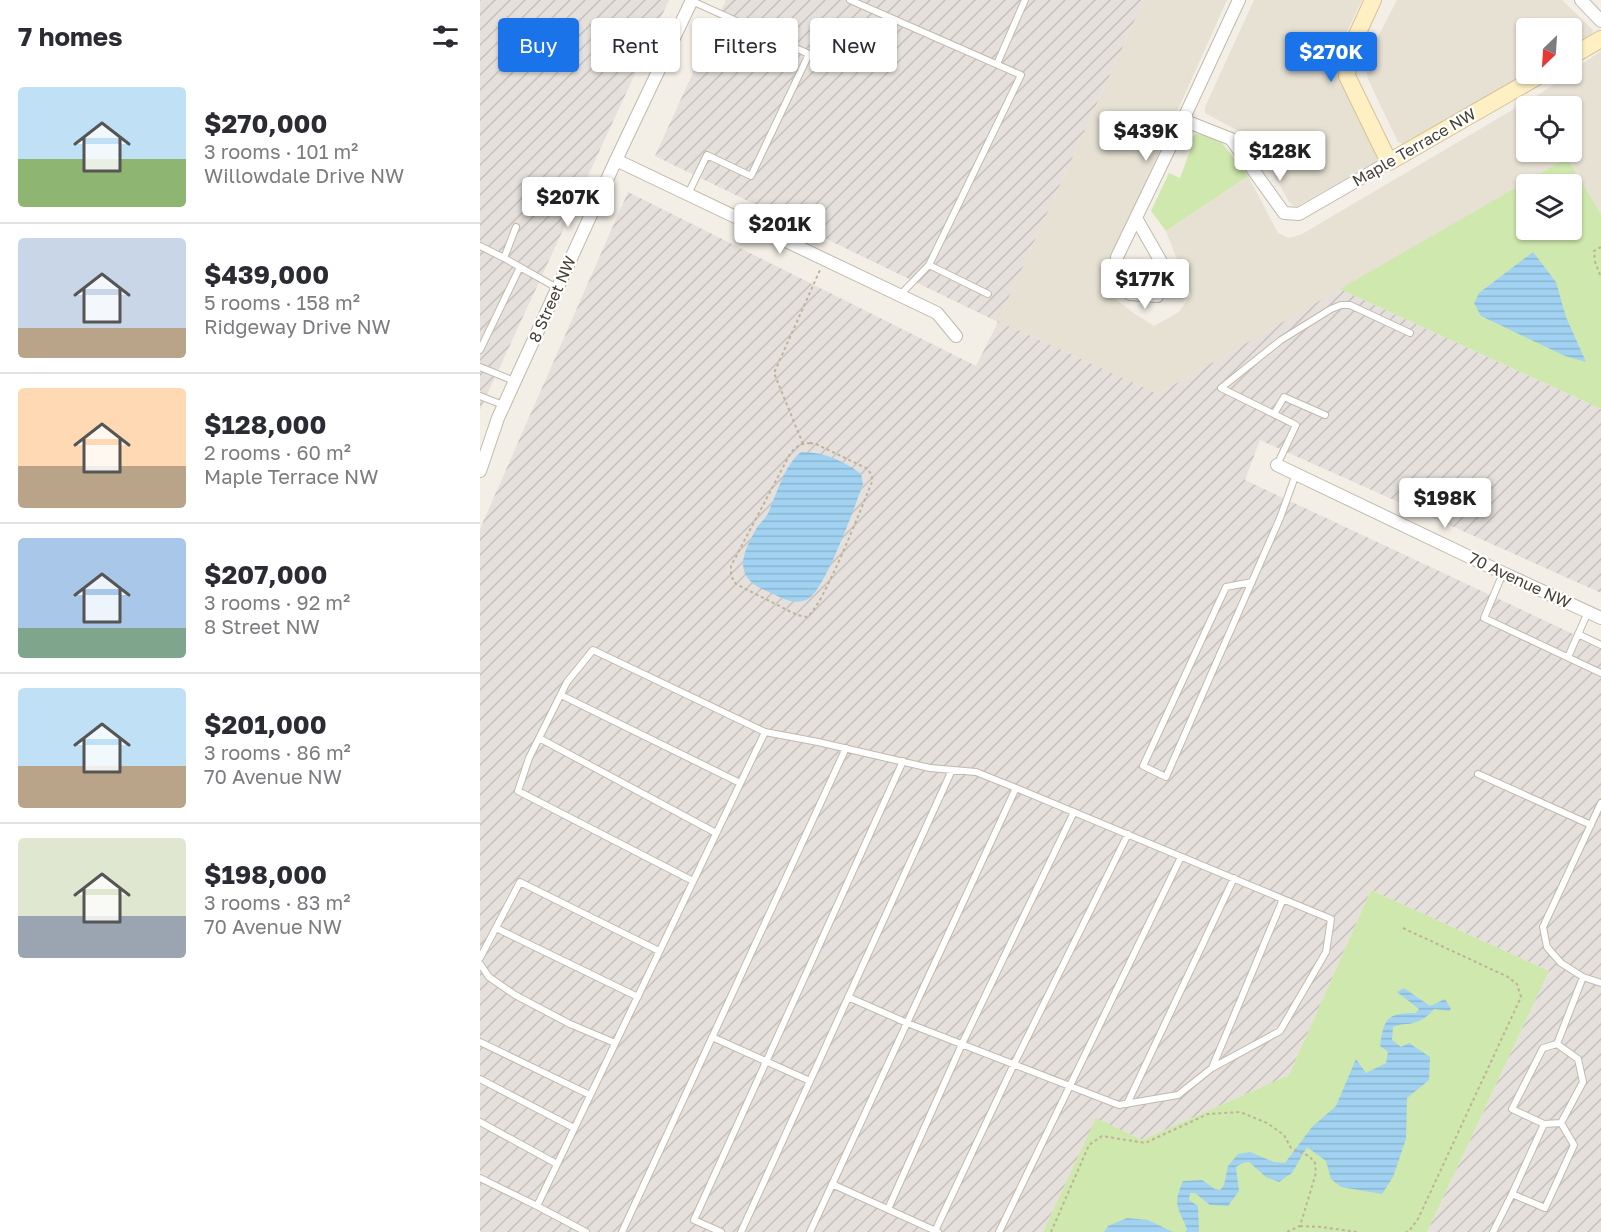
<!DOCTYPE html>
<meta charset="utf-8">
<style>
body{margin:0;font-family:"Golos Text",sans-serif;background:#f2f2f3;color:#2b2b33;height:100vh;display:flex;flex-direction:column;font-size:22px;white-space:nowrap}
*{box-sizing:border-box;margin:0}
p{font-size:20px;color:#7c7c81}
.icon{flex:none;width:33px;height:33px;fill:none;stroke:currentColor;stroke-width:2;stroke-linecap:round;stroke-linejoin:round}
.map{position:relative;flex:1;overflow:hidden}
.panel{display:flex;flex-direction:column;background:#fff;width:480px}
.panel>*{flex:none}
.guide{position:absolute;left:18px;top:18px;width:570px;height:54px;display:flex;gap:12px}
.needle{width:39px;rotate:205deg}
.buttons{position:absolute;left:1036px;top:18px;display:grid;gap:12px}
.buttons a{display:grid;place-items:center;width:66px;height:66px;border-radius:6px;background:#fff;box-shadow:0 2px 4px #0004;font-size:30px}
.price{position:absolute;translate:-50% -51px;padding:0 14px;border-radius:6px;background:#fff;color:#222;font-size:20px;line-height:39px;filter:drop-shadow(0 2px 3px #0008)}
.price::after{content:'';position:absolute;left:50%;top:36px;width:18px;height:14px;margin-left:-9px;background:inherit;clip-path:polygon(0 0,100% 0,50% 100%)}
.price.selected{background:#1a73e8;color:#fff}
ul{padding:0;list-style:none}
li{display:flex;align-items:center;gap:18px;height:150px;padding:0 18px}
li+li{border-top:2px solid #e1e1e2}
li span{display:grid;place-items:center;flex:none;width:168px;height:120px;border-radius:6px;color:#555}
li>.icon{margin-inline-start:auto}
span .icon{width:72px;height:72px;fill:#fffc;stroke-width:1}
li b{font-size:26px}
h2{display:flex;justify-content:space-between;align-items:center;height:72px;padding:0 18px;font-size:26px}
.chip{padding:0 21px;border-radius:6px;background:#fff;box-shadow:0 2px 4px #0004;font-size:21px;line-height:54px}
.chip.selected{background:#1a73e8;color:#fff}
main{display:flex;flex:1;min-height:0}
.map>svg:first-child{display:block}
.residential{fill:#e7e1d4;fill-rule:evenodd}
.industrial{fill:url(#industrial-furrows)}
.green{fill:#cfe8ae;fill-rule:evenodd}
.water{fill:url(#water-rules)}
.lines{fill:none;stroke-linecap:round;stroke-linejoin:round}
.lane-casing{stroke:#c2b9ab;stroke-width:8}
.street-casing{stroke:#c2b9ab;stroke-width:14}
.secondary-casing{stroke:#d4c295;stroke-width:18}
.path{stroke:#c0b299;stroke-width:2;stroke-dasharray:3 3;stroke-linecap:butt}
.lane{stroke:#fff;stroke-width:6}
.street{stroke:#fff;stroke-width:12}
.secondary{stroke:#fff0c4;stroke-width:16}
.labels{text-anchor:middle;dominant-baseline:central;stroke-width:4.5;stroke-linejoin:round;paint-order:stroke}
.street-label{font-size:16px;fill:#463f35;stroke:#fff}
</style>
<main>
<section class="panel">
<h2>7 homes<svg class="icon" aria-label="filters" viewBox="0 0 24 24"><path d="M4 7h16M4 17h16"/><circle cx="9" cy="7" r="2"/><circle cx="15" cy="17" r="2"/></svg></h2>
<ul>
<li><span style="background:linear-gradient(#bfe0f5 60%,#8fb573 0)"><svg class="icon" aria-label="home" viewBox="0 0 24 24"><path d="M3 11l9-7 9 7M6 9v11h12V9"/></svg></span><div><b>$270,000</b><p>3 rooms · 101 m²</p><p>Willowdale Drive NW</p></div></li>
<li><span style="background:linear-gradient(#c9d6e8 75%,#b9a48a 0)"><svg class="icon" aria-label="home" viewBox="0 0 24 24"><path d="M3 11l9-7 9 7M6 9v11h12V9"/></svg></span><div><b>$439,000</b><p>5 rooms · 158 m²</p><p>Ridgeway Drive NW</p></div></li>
<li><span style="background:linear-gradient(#ffd9b3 65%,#b9a48a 0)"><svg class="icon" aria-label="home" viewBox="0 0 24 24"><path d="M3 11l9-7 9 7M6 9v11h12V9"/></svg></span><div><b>$128,000</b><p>2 rooms · 60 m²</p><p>Maple Terrace NW</p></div></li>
<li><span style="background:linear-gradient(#a9c7e8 75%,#7fa58c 0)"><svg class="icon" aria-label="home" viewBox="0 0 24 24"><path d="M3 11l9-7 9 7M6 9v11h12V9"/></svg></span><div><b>$207,000</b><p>3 rooms · 92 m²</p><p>8 Street NW</p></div></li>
<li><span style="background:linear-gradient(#bfe0f5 65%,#b9a48a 0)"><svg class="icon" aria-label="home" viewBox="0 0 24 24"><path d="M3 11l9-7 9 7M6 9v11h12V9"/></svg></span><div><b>$201,000</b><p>3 rooms · 86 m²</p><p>70 Avenue NW</p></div></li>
<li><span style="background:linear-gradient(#dfe7d0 65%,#9aa5b1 0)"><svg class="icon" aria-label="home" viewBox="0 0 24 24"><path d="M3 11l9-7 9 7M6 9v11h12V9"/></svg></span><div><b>$198,000</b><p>3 rooms · 83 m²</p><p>70 Avenue NW</p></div></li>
</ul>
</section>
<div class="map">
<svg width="1121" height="1232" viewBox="0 0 1121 1232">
<defs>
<pattern id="industrial-furrows" width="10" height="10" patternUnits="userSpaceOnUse" patternTransform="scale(1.5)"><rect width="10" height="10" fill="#e5e0db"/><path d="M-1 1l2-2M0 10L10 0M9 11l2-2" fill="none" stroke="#c6c1bd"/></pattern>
<pattern id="water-rules" width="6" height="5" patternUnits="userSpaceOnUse" patternTransform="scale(1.5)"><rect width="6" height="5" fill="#a1d2f1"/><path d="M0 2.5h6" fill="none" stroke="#8cb5cf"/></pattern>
</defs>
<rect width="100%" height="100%" fill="#f3efe6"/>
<!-- residential -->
<path class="residential" d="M664,0h83l-122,273 8,24 22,17 19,12 25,-14 12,-17 -25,-64 82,-55 30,57 11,5 13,-4 236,-139 31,-21h3v-3l29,-20v163l-34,-55 -409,235 -160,-73zM1047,106h45v46h-45z
M774,0h108l-25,52 2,26 38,70v13l-81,46 -7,-5 -25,-46 -20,-22 -39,-21v-6z
M917,0h165l31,30 -2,10 -19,11v-23h-45v46l-119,72 -10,-4 -30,-63 -3,-17z"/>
<!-- industrial -->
<path class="industrial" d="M0,0h189l-189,410z
M246,0h418l-146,321 160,73 182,-105 261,120v184l-341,-153 -15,40 356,167v585h-174l122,-261 -178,-81 -82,185 -147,65 -46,-21 -53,113h-563v-703l148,-337 348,174 22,-44 -343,-166z"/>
<!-- green -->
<path class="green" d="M716,134l12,1 10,3 30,38 -82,55 -15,-20 18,-38 11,5 11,-30 -5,-6z
M1087,158l34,56v195l-261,-120zM1047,184h45v46h-45z
M891,890l178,81 -122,261h-384l53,-114 46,22 147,-65z"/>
<!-- water -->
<path class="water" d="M1053,252l23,30 10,35 20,45 -21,-6 -84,-40 -7,-13 5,-10z
M321,452c21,-1 44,9 60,22l2,10c-8,22 -38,106 -55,115 -14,7 -26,-1 -39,-7 -13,-6 -25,-11 -26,-28 0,-12 9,-28 15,-38 4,-5 9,-9 11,-15 8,-18 16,-47 32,-59z
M924,988l26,18 15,-7 6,10 -2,2 -15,-2c-6,7 -12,12 -21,14 -7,2 -11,0 -20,4l-1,13 9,7 8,-4 21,14 -1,23 -22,18 -1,41 -13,38 -11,17 -41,-7 -10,-8 -5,-18 -19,-14 -15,26 -13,9 -13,-5 -17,-15 -6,1 -7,4 3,24 -11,15 -18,-1 -15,-12h-5l-1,7 9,6 1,26h-14l2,-3c-10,-23 -14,-25 -4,-48l19,-1 13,9 5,1 4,-5 4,-19 10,-12 12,-2 24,10 11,1 27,-36 24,-21 20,-47 10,14 20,-10 2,-11 -8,-6c4,-28 7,-33 36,-33l3,-4 -22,-17z
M647,1218l21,2 25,12h-69l4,-6z"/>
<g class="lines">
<defs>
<path id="lane" d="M370,0l171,75 -92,190 -29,30
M517,64l28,-64
M208,194l19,-39 44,21 58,-122 -117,-53
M0,246l24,12 53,30
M24,258l12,-31
M449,265l59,29
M0,350l40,-83
M0,367l34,14
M0,396l23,9
M794,414l10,-17 41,18
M797,465l19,-40 -75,-37 60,-48 50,-31 10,-4h9l60,28
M1023,573l-19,45 117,55
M772,582l-26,5 -83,179 23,11 114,-259 16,-44
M1098,634l23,11
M1088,657l20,-45
M81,695l179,88
M59,738l177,95
M998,774l113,51
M1121,803l-58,124 4,20 14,16 22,14 18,6
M213,881l-175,-90 11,-33 38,-76 26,-32 172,82
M16,928l142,69
M0,958l40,-76 139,69
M0,964l9,13 26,18 55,29 45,19
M232,1037l98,44
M0,1042l110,53
M732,1068l71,-169
M0,1079l94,49
M647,1104l107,-226
M0,1122l77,42
M1064,1124l-32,-15 31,-61 14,-4
M0,1178l57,28
M352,1184l106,48
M1032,1194l32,-70 17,-1
M408,1209l74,-165 112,-232
M455,1231l79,-167 114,-230
M106,1232l-49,-26 228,-474 53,10 112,26 46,4 40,16
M142,1232l224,-484
M241,1232l-27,-12 209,-459
M261,1232l211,-462
M330,1232c69,-148 137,-296 206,-444l315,131 -5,33 -46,79 -68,37 -34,27 -59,10 -212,-82 -59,-26
M519,1232l182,-375
M1013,1232l19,-38 33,14 29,-63 -13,-22 22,-41 -5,-23 -21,-15 26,-67"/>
<path id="street" d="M1101,0l20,21
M703,120l48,19 53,74 15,1 90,-52
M136,160l321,153 19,23
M656,218l32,56 -11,22 -27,-2 -14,-16 1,-21 66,-137 56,-120
M797,465l226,108 98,45
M0,471l18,-53 118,-258 76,-160"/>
<path id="secondary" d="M893,0l-23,50 -3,26 42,86 153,-88
M1092,56l29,-17"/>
</defs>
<!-- lane casing -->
<use href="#lane" class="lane-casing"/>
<!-- street casing -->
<use href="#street" class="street-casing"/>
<!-- secondary casing -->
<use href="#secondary" class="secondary-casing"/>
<!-- path -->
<path class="path" d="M1121,247l-7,4 1,11 6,15
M330,443l6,1 52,25 4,7v6c-10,24 -49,125 -65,135l-10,-2 -61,-31 -5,-8v-10l59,-112c6,-8 10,-10 20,-11z
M323,444l-29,-71 46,-103
M923,928l105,49 9,7 4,13 -103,222 -9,12 -3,1
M820,1226l21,1 36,5
M571,1232l38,-87 13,-9 43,7 63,-29 32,-2 27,11 17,12 7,13 18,8 6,7 1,10 -16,53 -13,6"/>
<!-- lane -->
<use href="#lane" class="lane"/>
<!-- street -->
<use href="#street" class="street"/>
<!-- secondary -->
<use href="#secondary" class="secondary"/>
</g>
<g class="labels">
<!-- street labels -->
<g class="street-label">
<text transform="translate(934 147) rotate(-30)">Maple Terrace NW</text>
<text transform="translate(72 299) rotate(-66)">8 Street NW</text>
<text transform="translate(1040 580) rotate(25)">70 Avenue NW</text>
</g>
</g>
</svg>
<div class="buttons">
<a><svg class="needle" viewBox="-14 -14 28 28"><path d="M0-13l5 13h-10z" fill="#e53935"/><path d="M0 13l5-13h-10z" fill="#7c7c81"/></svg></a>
<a><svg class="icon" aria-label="locate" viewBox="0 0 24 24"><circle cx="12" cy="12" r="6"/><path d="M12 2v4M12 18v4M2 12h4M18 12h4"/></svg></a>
<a><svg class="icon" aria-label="layers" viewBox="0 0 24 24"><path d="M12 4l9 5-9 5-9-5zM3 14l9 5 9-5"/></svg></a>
</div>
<b class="price selected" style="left:851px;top:83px">$270K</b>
<b class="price" style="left:666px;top:162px">$439K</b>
<b class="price" style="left:800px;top:182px">$128K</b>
<b class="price" style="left:88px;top:228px">$207K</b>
<b class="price" style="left:300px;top:255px">$201K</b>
<b class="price" style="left:665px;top:310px">$177K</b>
<b class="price" style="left:965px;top:529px">$198K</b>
<div class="guide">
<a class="chip selected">Buy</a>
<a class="chip">Rent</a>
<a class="chip">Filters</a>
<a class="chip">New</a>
</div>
</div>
</main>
